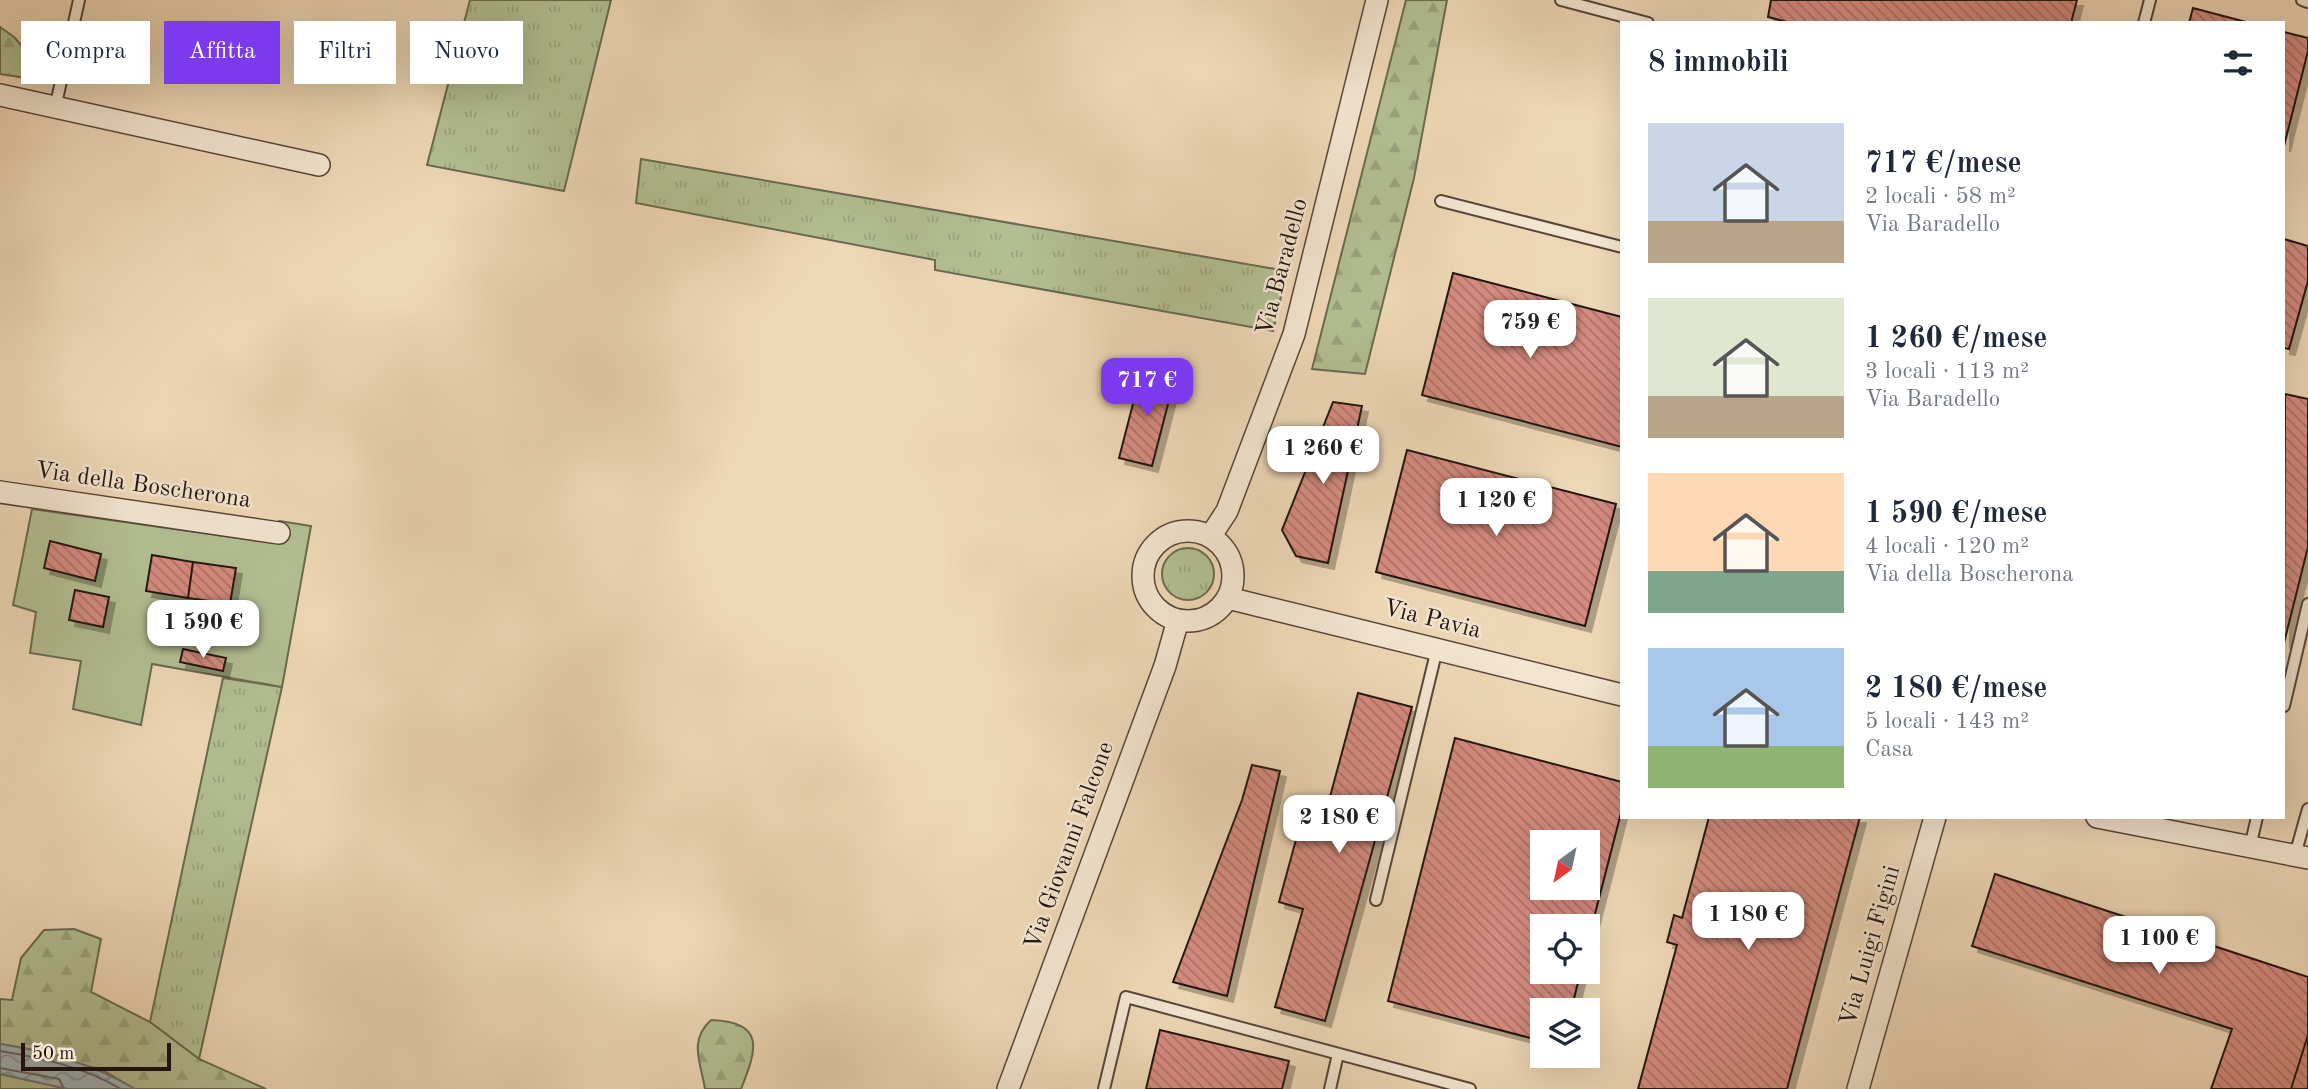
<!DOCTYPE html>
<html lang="it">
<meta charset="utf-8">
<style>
body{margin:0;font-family:"Old Standard TT",serif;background:#f6f6f7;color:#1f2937;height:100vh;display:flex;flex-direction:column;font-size:26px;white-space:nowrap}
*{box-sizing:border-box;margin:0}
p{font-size:23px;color:#747a83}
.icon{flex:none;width:38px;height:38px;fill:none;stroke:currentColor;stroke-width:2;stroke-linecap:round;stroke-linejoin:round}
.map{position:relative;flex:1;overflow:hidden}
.drawer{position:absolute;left:1620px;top:21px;width:665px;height:798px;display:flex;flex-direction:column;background:#fff;border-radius:0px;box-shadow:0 7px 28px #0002}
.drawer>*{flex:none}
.guide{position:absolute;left:21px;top:21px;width:665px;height:63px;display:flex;gap:14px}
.needle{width:46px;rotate:213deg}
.tools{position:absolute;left:1530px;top:830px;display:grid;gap:14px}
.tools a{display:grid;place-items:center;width:70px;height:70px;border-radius:0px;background:#fff;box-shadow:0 7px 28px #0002;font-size:35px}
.scale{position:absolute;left:21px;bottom:18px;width:150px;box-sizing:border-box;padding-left:7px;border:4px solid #24160e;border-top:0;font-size:19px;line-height:24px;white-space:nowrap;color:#24160e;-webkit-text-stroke:5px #f4e5d0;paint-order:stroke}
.price{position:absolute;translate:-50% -60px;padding:0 16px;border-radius:14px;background:#fff;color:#222;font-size:23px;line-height:46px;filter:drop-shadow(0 2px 4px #0008)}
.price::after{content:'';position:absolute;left:50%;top:42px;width:21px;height:16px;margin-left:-10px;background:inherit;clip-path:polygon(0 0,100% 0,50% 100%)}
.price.current{background:#7c3aed;color:#fff}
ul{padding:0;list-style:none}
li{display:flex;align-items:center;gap:21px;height:175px;padding:0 28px}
li span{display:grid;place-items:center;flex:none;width:196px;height:140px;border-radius:0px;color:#555}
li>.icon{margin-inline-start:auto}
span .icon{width:84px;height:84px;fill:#fffc;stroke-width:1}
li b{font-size:30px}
h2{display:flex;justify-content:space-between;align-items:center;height:84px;padding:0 28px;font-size:30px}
.pill{padding:0 24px;border-radius:0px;background:#fff;box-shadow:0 7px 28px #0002;font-size:24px;line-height:63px}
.pill.current{background:#7c3aed;color:#fff}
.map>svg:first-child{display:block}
.grass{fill:url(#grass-tufts);stroke:#6b6a50;stroke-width:2}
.forest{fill:url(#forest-firs);stroke:#6b6a50;stroke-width:2}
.garden{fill:#b2bf93;stroke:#6b6a50;stroke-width:2}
.water{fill:url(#water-waves);stroke:#6e7675;stroke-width:2}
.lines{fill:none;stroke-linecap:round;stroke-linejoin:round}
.shore{stroke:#626664;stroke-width:2}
.building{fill:url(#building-back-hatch);stroke:#24160e;stroke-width:2;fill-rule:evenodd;filter:url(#shadow)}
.service-casing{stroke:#564638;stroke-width:14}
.minor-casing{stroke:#564638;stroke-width:24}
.service{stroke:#f4e5d0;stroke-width:10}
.minor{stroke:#f4e5d0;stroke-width:21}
.labels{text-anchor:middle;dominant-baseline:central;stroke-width:5;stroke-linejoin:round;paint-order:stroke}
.street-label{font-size:24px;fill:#24160e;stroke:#f4e5d0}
</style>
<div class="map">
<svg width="2308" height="1089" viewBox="0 0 2308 1089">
<defs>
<pattern id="grass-tufts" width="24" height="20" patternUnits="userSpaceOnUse" patternTransform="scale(1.75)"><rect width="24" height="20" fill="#b2bf93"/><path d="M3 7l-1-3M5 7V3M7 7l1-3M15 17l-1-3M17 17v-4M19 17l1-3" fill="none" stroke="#99a37e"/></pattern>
<pattern id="forest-firs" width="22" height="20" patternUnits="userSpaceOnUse" patternTransform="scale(1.75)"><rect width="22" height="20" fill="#b2bf93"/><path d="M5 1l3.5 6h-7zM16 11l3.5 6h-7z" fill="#99a37e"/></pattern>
<pattern id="water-waves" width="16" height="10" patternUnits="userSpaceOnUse" patternTransform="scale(1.75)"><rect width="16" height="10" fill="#a0b6ba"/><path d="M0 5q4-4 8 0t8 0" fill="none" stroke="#829396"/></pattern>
<pattern id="building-back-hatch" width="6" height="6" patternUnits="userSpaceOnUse" patternTransform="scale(1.75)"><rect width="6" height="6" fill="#d58b80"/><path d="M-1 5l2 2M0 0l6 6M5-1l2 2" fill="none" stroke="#ad7167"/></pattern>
<filter id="shadow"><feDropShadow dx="6" dy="6" stdDeviation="0" flood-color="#0004"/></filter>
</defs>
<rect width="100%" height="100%" fill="#eed7b6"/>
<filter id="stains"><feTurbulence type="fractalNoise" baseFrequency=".00286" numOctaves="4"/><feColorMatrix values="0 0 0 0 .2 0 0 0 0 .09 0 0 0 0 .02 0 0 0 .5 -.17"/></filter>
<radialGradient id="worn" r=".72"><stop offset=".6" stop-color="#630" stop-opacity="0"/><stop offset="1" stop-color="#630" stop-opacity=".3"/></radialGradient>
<!-- grass -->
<path class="grass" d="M470,0h141l-47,191 -137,-26z
M641,159l646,112 -14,60 -338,-61v-10l-299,-57z
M1162 574a26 26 0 1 1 52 0a26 26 0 1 1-52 0Z
M223,678l59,9 -83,372 -49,-37z"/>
<!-- forest -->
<path class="forest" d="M1406,0h41l-33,178 -49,196 -53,-5z
M0,27l14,10 39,45 -53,-8z
M74,929l27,10 -10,53 59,30 49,37 67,30h-131l-31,-18 -70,-21 -34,-6v-45l12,1 9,-42 23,-28z
M711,1020c55,2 46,29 30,69h-36c-4,-26 -17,-48 6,-69z
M0,1074l68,15h-68z"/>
<!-- garden -->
<path class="garden" d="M32,509l242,34 5,-22 32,5 -29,161 -130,-23 -11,61 -68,-16 8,-48 -51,-8 6,-41 -23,-7z"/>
<!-- water -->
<path class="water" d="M0,1044c49,8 93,20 135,45h-67l-68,-15z"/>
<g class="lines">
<!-- shore -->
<path class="shore" d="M0,1051c42,7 84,16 121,38
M0,1068l59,11 5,10"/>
</g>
<!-- building -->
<path class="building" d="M1771,0h306l-6,23h-280l-23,-6z
M2193,8l57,15h-61z
M2284,32l24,6v13l-24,95z
M2284,239l24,7v35l-19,68 -5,-1z
M1453,273l169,44v130l-200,-52z
M1142,369l33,8 -23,89 -33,-8z
M2285,394l23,5v148l-24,96z
M1333,402l29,4 -34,157 -32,-7 -14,-26z
M1407,450l209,54 -31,122 -209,-54z
M50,541l51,13 -6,27 -51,-13z
M152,555l41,7 -5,36 -42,-7z
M193,562l43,6 -6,36 -42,-6z
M75,590l34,7 -6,30 -34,-7z
M183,649l43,9 -3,13 -43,-9z
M1358,693l54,14 -87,314 -50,-14 28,-98 -24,-7 24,-88 21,5z
M1455,738l167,44v27l-35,136v-19h-45v45h39l-10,39h-29v31l-154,-40zM1542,842h45v45h-45z
M1252,765l28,6 -53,225 -54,-14 69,-182z
M1709,817h151l-73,272h-149l39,-144 -10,-3 7,-27 8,3z
M1995,874l313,103v58l-17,54h-80l21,-60 -260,-83z
M1160,1030l129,31 -7,28h-136z
M2308,1035v54h-17z"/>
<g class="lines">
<defs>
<path id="service" d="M1561,0l87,23
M2302,0l6,2
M2144,23l6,-23
M56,104l23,-104
M1441,201l181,46
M2284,706l24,-102
M2250,847l7,-30
M2295,855l13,-46
M1376,900l61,-251
M1104,1089l22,-92 344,92
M1330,1089l8,-35"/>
<path id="minor" d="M0,95l319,70
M0,492l279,41
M1143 576a45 45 0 1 1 90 0a45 45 0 1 1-90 0Z
M1210,537l17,-26 67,-177 83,-334
M1228,598l394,97
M2097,817l211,41
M1008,1089l157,-423 13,-46
M1858,1089l77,-272"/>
</defs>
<!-- service casing -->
<use href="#service" class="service-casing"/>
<!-- minor casing -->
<use href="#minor" class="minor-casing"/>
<!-- service -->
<use href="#service" class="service"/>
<!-- minor -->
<use href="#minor" class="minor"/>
</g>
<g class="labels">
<!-- street labels -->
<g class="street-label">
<text transform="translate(1283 267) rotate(-75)">Via Baradello</text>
<text transform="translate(143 486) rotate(8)">Via della Boscherona</text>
<text transform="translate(1432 620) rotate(14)">Via Pavia</text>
<text transform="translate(1070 846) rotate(-70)">Via Giovanni Falcone</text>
<text transform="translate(1871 946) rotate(-74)">Via Luigi Figini</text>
</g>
</g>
<rect width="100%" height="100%" filter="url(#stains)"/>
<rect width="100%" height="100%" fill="url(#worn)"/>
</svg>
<div class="tools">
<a><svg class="needle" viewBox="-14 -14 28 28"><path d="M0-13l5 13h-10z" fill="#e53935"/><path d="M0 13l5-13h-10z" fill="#747a83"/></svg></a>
<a><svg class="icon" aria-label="locate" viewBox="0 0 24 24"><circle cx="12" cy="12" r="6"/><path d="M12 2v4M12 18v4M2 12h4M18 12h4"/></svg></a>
<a><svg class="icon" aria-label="layers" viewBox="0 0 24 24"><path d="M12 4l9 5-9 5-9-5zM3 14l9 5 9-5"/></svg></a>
</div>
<div class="scale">50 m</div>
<b class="price" style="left:1530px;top:360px">759 €</b>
<b class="price current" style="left:1147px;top:418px">717 €</b>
<b class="price" style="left:1323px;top:486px">1 260 €</b>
<b class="price" style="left:1496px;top:538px">1 120 €</b>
<b class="price" style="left:203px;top:660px">1 590 €</b>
<b class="price" style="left:1339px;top:855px">2 180 €</b>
<b class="price" style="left:1748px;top:952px">1 180 €</b>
<b class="price" style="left:2159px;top:976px">1 100 €</b>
<div class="guide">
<a class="pill">Compra</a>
<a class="pill current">Affitta</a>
<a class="pill">Filtri</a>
<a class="pill">Nuovo</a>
</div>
<section class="drawer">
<h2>8 immobili<svg class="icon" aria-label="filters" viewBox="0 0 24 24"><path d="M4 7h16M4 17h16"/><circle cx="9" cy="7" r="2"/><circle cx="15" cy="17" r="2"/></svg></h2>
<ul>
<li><span style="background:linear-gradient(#c9d6e8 70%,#b9a48a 0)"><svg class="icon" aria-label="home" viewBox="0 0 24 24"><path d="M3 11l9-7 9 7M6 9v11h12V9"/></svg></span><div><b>717 €/mese</b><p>2 locali · 58 m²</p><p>Via Baradello</p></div></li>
<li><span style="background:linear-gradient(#dfe7d0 70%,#b9a48a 0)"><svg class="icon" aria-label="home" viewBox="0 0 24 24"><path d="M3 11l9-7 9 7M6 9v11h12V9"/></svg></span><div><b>1 260 €/mese</b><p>3 locali · 113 m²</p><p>Via Baradello</p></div></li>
<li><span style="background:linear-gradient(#ffd9b3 70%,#7fa58c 0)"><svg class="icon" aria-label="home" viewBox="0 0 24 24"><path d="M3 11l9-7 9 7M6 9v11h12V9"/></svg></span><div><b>1 590 €/mese</b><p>4 locali · 120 m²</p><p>Via della Boscherona</p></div></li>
<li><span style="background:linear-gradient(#a9c7e8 70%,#8fb573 0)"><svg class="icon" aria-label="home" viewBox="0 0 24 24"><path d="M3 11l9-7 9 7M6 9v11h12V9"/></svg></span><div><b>2 180 €/mese</b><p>5 locali · 143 m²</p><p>Casa</p></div></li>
</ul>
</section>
</div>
